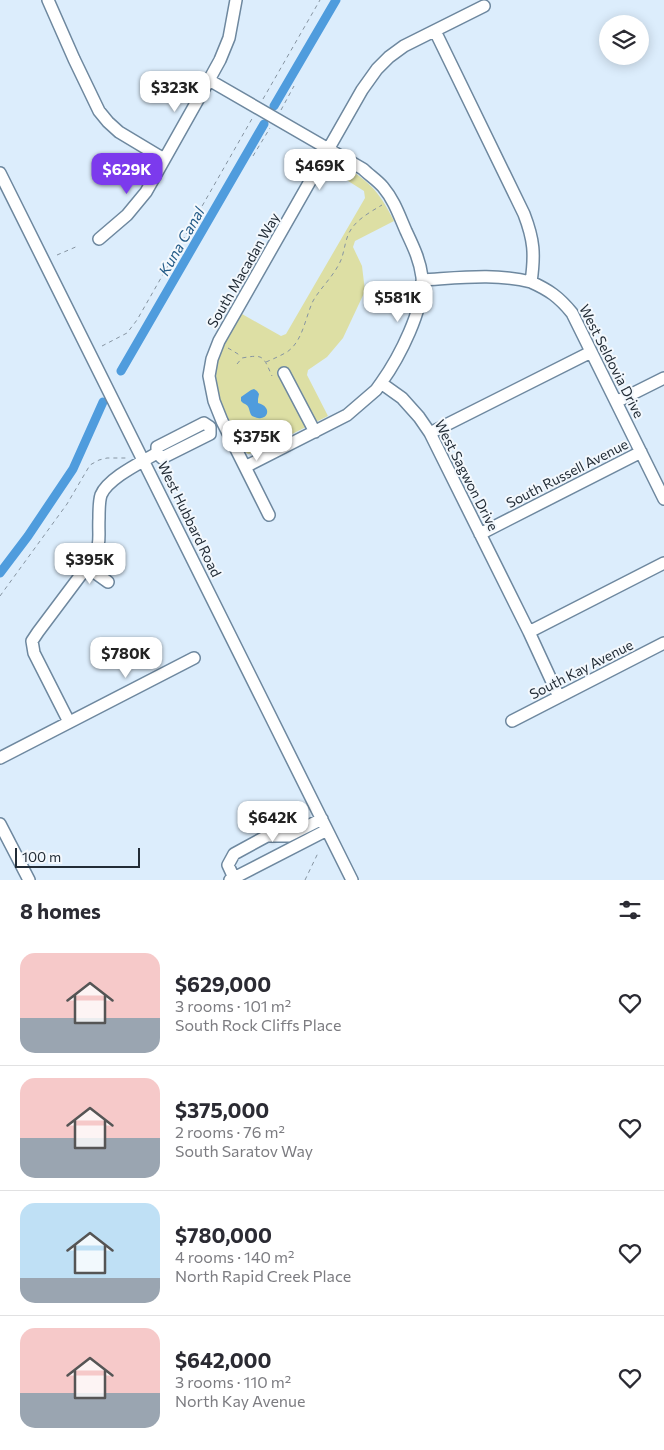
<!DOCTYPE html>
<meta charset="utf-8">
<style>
body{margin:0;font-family:Commissioner,sans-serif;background:#f7f7f7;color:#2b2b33;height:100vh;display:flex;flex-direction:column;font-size:19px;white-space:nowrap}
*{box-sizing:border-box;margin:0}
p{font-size:16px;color:#7c7c81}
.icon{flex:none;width:28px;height:28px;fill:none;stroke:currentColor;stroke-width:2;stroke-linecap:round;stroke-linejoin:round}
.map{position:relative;height:880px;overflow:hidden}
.sheet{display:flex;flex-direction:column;background:#fff;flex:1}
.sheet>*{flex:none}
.buttons{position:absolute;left:599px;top:15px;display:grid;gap:10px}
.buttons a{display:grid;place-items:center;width:50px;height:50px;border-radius:50%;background:#fff;box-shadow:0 2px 12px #0003;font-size:25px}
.scale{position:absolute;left:15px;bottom:12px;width:125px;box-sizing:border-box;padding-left:5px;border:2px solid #222c36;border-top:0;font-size:14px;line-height:18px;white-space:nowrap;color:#222c36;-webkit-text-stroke:4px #f3f8fd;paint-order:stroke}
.price{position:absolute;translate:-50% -42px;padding:0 11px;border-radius:10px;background:#fff;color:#222;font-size:16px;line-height:32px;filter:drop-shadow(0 1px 2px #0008)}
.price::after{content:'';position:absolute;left:50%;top:30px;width:15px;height:11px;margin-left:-8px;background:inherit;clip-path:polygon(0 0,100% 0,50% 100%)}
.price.selected{background:#7c3aed;color:#fff}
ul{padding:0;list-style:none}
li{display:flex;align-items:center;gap:15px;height:125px;padding:0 20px}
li+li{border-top:1px solid #e1e1e2}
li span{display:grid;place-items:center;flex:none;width:140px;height:100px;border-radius:15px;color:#555}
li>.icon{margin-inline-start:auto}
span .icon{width:60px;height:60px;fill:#fffc;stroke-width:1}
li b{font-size:21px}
h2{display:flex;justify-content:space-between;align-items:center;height:60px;padding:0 20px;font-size:21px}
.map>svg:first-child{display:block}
.green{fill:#dddfa4}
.water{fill:#4f9cdd}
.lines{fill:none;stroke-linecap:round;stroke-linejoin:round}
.canal{stroke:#4f9cdd;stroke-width:9}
.minor-casing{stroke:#6e889f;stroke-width:14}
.path{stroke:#8694a1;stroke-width:1;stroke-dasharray:4 4;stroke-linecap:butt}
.minor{stroke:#fff;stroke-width:11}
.labels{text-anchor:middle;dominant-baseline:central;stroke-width:4;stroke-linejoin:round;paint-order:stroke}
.street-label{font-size:14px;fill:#222c36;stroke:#f3f8fd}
.water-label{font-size:15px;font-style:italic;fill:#255c88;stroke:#f3f8fd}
</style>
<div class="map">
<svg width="664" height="880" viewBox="0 0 664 880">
<rect width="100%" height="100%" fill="#dcedfc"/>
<!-- green -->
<path class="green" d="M337,162c31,18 41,27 57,59l-39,20 -2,6 9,19 3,25 -22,47 -16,19 -19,13 -1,5 21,41 -74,37 -6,1 -4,-3c-16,-31 -38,-64 -23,-100 5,-13 14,-25 21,-37l39,22 5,-2 79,-136 -1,-7 -38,-24v-2z"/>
<!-- water -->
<path class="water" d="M254,389l3,2 2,3 -1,5v4c3,1 6,2 8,5 3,4 0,10 -5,10 -3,1 -6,-1 -9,-2 -4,-5 -1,-10 -9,-13l-2,-2v-4l10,-7z"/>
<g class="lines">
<!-- canal -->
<path class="canal" d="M274,106l62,-106
M121,371l143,-247
M0,573l28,-37 45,-67 30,-67"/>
<defs>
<path id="minor" d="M48,0l26,59 25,52 9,11 11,10 45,27
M236,0l-7,38 -9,22 -11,20 154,89c6,6 14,11 20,18 11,13 16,28 23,44 7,15 14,29 16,46 3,31 -23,81 -41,106l21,15 17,19 11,16 99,199 30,65
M435,31l89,183c10,26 11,40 7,68 18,8 28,15 41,31l92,186
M0,173l352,707
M99,239l28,-24 19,-23 63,-112
M422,280c36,-2 74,-7 109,2
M284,373l31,59
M616,402l48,-24
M204,423l6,4v7l-48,24 -5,-5v-6z
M430,433l161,-81
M245,467l102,-52 29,-25 5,-7
M269,515l-47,-94 -8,-20 -5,-25 3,-17 7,-18 143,-251 15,-21 12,-12 15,-11 80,-40
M480,534l161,-82
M87,567l21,15
M529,632l135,-69
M512,721l152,-78
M69,722l-35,-69 -2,-12 6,-9 54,-72c10,-18 6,-22 7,-42 0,-6 0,-17 2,-23 7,-17 41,-33 56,-42
M0,758l194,-100
M0,824l29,56
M234,878l-6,-13 6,-11 33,-18h21l34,-17
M230,880l97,-50"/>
</defs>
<!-- minor casing -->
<use href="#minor" class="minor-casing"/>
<!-- path -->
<path class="path" d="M263,99l57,-99
M281,110l13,-24
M253,156l17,-28
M57,255l21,-9
M102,346l25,-13 10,-13 116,-203
M228,348l10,6 3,3
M266,362c7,-3 14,-6 21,-10 16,-11 18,-34 26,-51 8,-14 21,-25 28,-41 4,-10 4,-23 11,-32 7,-10 20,-17 30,-23
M237,364l5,-6c22,-4 21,-2 30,18
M0,596l67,-92 23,-39 9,-5 8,-2h21
M305,880l13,-27"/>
<!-- minor -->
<use href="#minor" class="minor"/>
</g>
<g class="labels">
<!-- street labels -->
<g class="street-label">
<text transform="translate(243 270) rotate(-60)">South Macadan Way</text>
<text transform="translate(612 361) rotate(63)">West Seldovia Drive</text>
<text transform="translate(567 473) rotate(-27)">South Russell Avenue</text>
<text transform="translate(467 475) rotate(63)">West Sagwon Drive</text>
<text transform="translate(190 519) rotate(64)">West Hubbard Road</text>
<text transform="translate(581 669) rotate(-27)">South Kay Avenue</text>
</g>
<!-- water labels -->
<g class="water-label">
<text transform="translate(181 241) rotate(-60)">Kuna Canal</text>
</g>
</g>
</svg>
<div class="buttons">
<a><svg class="icon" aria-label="layers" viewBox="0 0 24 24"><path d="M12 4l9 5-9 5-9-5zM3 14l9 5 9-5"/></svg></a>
</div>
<div class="scale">100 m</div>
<b class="price" style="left:175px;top:113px">$323K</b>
<b class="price" style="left:320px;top:191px">$469K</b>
<b class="price selected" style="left:127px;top:195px">$629K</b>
<b class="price" style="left:398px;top:323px">$581K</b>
<b class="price" style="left:257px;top:462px">$375K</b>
<b class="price" style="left:90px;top:585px">$395K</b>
<b class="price" style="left:126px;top:679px">$780K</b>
<b class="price" style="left:273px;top:843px">$642K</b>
</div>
<section class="sheet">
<h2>8 homes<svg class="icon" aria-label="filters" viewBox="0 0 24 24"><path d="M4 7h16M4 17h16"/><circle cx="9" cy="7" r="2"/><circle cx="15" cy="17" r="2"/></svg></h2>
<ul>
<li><span style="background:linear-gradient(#f6c9c9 65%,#9aa5b1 0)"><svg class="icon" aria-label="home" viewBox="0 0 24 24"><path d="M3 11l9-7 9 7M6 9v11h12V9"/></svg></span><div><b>$629,000</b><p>3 rooms · 101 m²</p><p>South Rock Cliffs Place</p></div><svg class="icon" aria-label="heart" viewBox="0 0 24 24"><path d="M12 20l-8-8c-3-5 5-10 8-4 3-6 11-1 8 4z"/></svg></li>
<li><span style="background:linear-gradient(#f6c9c9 60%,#9aa5b1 0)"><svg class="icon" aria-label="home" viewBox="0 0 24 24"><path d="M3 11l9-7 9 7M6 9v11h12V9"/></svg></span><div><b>$375,000</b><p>2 rooms · 76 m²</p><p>South Saratov Way</p></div><svg class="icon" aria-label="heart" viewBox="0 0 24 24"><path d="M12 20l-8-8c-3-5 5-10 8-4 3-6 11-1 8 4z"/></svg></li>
<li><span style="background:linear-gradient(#bfe0f5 75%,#9aa5b1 0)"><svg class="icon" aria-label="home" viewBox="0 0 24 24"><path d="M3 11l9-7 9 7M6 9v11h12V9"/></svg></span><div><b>$780,000</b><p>4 rooms · 140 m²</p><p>North Rapid Creek Place</p></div><svg class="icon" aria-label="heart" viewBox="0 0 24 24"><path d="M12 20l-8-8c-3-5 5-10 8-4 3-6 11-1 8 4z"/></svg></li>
<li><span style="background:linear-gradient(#f6c9c9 65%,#9aa5b1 0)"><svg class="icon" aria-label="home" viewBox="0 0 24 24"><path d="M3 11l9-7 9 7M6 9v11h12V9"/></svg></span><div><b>$642,000</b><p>3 rooms · 110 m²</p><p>North Kay Avenue</p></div><svg class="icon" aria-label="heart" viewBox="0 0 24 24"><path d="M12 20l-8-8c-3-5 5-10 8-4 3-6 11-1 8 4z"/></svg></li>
</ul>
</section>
